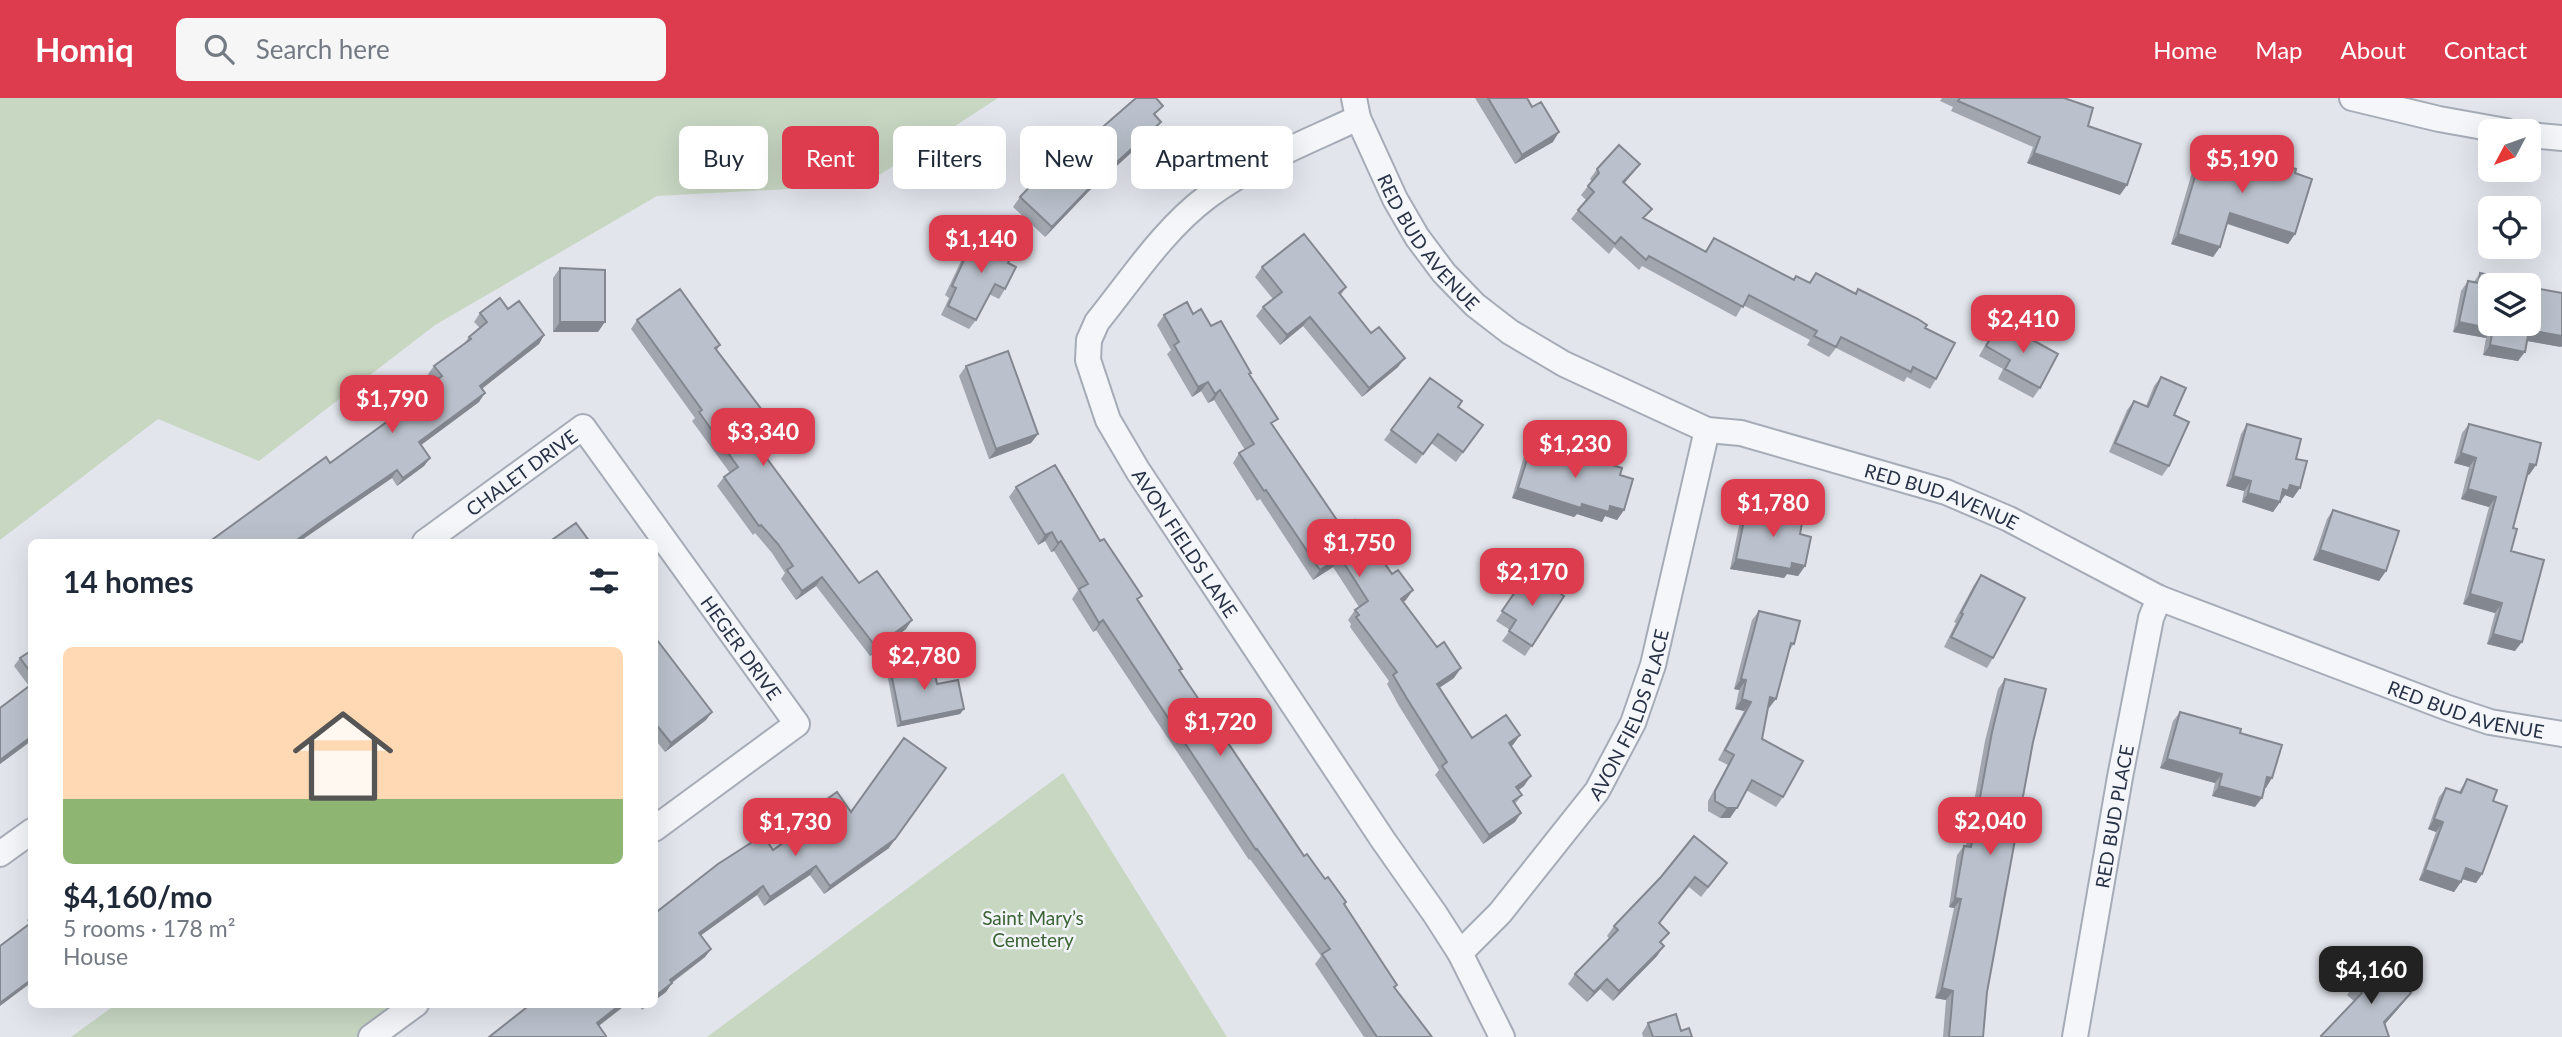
<!DOCTYPE html>
<meta charset="utf-8">
<style>
body{margin:0;font-family:Lato,sans-serif;background:#f6f6f7;color:#1f2937;height:100vh;display:flex;flex-direction:column;font-size:26px;white-space:nowrap}
*{box-sizing:border-box;margin:0}
p{font-size:23px;color:#747a83}
.icon{flex:none;width:38px;height:38px;fill:none;stroke:currentColor;stroke-width:2;stroke-linecap:round;stroke-linejoin:round}
.map{position:relative;flex:1;overflow:hidden}
.side{position:absolute;left:28px;top:441px;width:630px;height:469px;display:flex;flex-direction:column;background:#fff;border-radius:10px;box-shadow:0 7px 28px #0002}
.side>*{flex:none}
.hud{position:absolute;left:679px;top:28px;width:665px;height:63px;display:flex;gap:14px}
.needle{width:46px;rotate:229deg}
.tools{position:absolute;left:2478px;top:21px;display:grid;gap:14px}
.tools a{display:grid;place-items:center;width:63px;height:63px;border-radius:10px;background:#fff;box-shadow:0 7px 28px #0002;font-size:35px}
.price{position:absolute;translate:-50% -60px;padding:0 16px;border-radius:14px;background:#dd3b4e;color:#fff;font-size:23px;line-height:46px;filter:drop-shadow(0 2px 4px #0008)}
.price::after{content:'';position:absolute;left:50%;top:42px;width:21px;height:16px;margin-left:-10px;background:inherit;clip-path:polygon(0 0,100% 0,50% 100%)}
.price.selected{background:#222;color:#fff}
ul{padding:0;list-style:none}
li{display:grid;align-content:center;gap:14px;height:371px;padding:0 35px}
li span{display:grid;place-items:center;height:217px;border-radius:10px;color:#555}
li>.icon{margin-inline-start:auto}
span .icon{width:126px;height:126px;fill:#fffc;stroke-width:1}
li b{font-size:30px}
h2{display:flex;justify-content:space-between;align-items:center;height:84px;padding:0 35px;font-size:30px}
.tag{padding:0 24px;border-radius:10px;background:#fff;box-shadow:0 7px 28px #0002;font-size:24px;line-height:63px}
.tag.selected{background:#dd3b4e;color:#fff}
header{display:flex;align-items:center;gap:42px;box-sizing:border-box;height:98px;padding:0 35px;background:#dd3b4e;color:#fff}
header strong{font-size:33px}
nav{display:flex;gap:38px;margin-inline-start:auto;font-size:24px}
.search{width:490px;height:63px;background:#f6f6f7;display:flex;align-items:center;gap:18px;box-sizing:border-box;padding:0 24px;border-radius:10px;color:#747a83;font-size:26px}
.map>svg:first-child{display:block}
.green{fill:#c7d7c2}
.lines{fill:none;stroke-linecap:round;stroke-linejoin:round}
.street-casing{stroke:#a6acb7;stroke-width:28}
.street{stroke:#f5f6f9;stroke-width:24}
.wall{fill:#a1a6af}
.shaded-wall{fill:#83878f}
.building{fill:#bbc1cc;stroke:#83878f;stroke-width:2}
.labels{text-anchor:middle;dominant-baseline:central;stroke-width:5;stroke-linejoin:round;paint-order:stroke}
.street-label{font-size:19px;fill:#283246;stroke:#f2f4f9}
.park-label{font-size:19px;fill:#3b6333;stroke:#f2f4f9}
</style>
<header>
<strong>Homiq</strong>
<div class="search"><svg class="icon" aria-label="search" viewBox="0 0 24 24"><circle cx="10" cy="10" r="6"/><path d="M15 15l6 6"/></svg>Search here</div>
<nav><a>Home</a><a>Map</a><a>About</a><a>Contact</a></nav>
</header>
<div class="map">
<svg width="2562" height="939" viewBox="0 0 2562 939">
<rect width="100%" height="100%" fill="#e2e5ec"/>
<!-- green -->
<path class="green" d="M0,0h998l-134,87 -207,11 -222,129 -176,136 -101,-42 -158,121z
M1063,675l164,264h-520z
M115,907h301l-45,32h-300z"/>
<g class="lines">
<defs>
<g id="street">
<path id="s1" d="M1354,0l4,20 37,81 22,38 27,36 31,32 35,27 54,32 143,66 34,3 205,59 63,27 150,79 289,110 42,14 72,12"/>
<path d="M2352,0l87,21 67,12"/>
<path id="s2" d="M1358,20c-51,24 -106,45 -151,79 -44,33 -76,83 -110,125l-8,18 -1,20 20,60 30,51 245,369 52,74 25,39 42,84"/>
<path d="M2529,37l33,3"/>
<path id="s3" d="M425,444l158,-115 214,297 -143,105"/>
<path d="M0,756l32,-23"/>
<path id="s4" d="M1460,855l40,-40 97,-122 36,-68 20,-58 54,-235"/>
<path d="M371,939l45,-33"/>
<path id="s5" d="M2075,939l45,-260 31,-159 8,-20"/>
</g>
</defs>
<!-- street casing -->
<use href="#street" class="street-casing"/>
<!-- street -->
<use href="#street" class="street"/>
</g>
<!-- wall -->
<path class="wall" d="M1475,0h52l26,44 -38,22z
M1942,0h122l24,28 32,69 -93,-32 6,-16 -82,-36 2,-4 -13,-6z
M1156,18l-2,16 -66,60 -43,45 -32,-30 7,-10 37,-30z
M2205,45l90,30v61l-7,10 -61,-20 -7,23 -7,10 -42,-13 27,-92z
M1640,66l-16,20 21,35 60,32 9,-13 80,42 2,-4 13,6 7,-9 39,20 3,-4 67,39 11,51 -6,10 -23,-12 -3,5 -68,-34 -7,9 -22,-12 3,-5 -67,-35 -7,12 -94,-51 -3,4 -25,-23 -5,7 -38,-35 15,-19 -5,-5 11,-14 -2,-2 7,-10z
M977,134l31,31 -3,26 -6,10 -10,-5 -13,26 -7,9 -28,-14 8,-17 -4,-3 25,-53z
M1262,169l84,20 -5,8 57,72 -36,30 -59,-71 -23,19 -24,-29 7,-9 10,-8 -18,-22z
M560,170l38,64h-45v-54z
M2480,175l30,10 52,10 -1,54 -34,-6 -9,20 -35,-6 3,-17 -33,-6 8,-41 7,-10 6,1z
M508,211l36,26 -5,9 -58,45 -2,13 -58,43 9,13 -6,8 -27,20 -5,-8 -78,53 16,-68 72,-52 -1,-1 6,-9 27,-19 -6,-8 6,-8 29,-21 6,-8 11,-9 -6,-6 6,-9z
M1193,216l18,12 38,49 24,51 70,103 63,71 -3,2 51,76 -15,10 33,50 48,-3 -9,11 13,40 -5,4 3,5 -7,9v18l-32,22 -48,-69 4,-5 -40,-64 -12,-22 2,-3 -39,-54 1,-3 -3,-4 7,-10 4,-3 -26,-40 -20,13 -53,-81 -3,2 -24,-38 6,-10 6,-3 -31,-50 -6,3 -7,-12 -9,6 -25,-43 4,-4 -14,-25 7,-10z
M637,222l83,25 -3,5 51,68 -6,9 -12,9 109,147 47,46 -36,27 -54,-70 -20,14 -15,-21 4,-6 -13,-20 -17,-20 -2,2 -36,-49 7,-9 6,-4 -38,-52 3,-3 -64,-89z
M2000,224l40,66 -7,10 -35,-19 5,-10 -24,-13 14,-24z
M966,268l72,68 -7,9 -42,16 -30,-83z
M2161,279l13,38 -5,51 -7,10 -53,-24 18,-42 7,-9 12,5 8,-20z
M1430,280l28,29 25,18 -27,37 -25,-19 -15,21 -32,-24z
M2247,326l49,35 -3,39 -8,-3 -12,17 -31,-10 2,-11 -18,-5 15,-52z
M2469,326l67,41 -7,10 -2,-1 -14,54 -2,23 4,100 -28,-7 8,-31 -32,-9 26,-97 -28,-8 8,-32 -15,-4 8,-30z
M1531,349l32,10 4,-6 53,24 4,35 -7,10 -12,-4 -3,6 -25,-8 -3,3 -62,-19 12,-42z
M1016,389l84,54 82,128 -2,2 124,185 42,46 -1,2 50,84 37,49h-68l-49,-73 6,-8 -71,-97 -1,1 -153,-230 -3,2 -21,-33 6,-9 -24,-39 -3,1 -6,-11 -7,4 -29,-48z
M1747,408l53,28 5,32 -7,10 -11,-2 -3,4 -54,-9 11,-53z
M2333,412l53,61 -7,10 -66,-21 14,-41z
M1528,475l36,23 -39,60 -23,-15 8,-11 -14,-9z
M1981,477l12,83 -6,10 -43,-21 12,-24 -2,-1 20,-37z
M1759,513l35,33 -6,8 -19,56h-1l-6,31 21,58 -7,10 -30,-17 -16,28h-10l-12,-7v-10l20,-36 -10,-5 26,-49 -9,-2 4,-19 -5,-1 18,-69z
M654,538l58,76 -6,8 -41,32 -11,-14z
M32,552v92l-1,-1 -31,23v-56l29,-22 -15,-20 6,-8z
M890,570l74,41 -4,5 -63,13 -10,-54z
M2005,581l28,63 -46,250 -4,45h-40l3,-37 -11,-2 19,-90 -5,-1 8,-52 7,-9h2l19,-105 13,-52z
M2180,614l60,21 26,55h-2l-9,19 -43,-11 3,-13 -55,-15 13,-47z
M2467,681l26,22 -11,73 -6,9 -14,-4 -8,13 -35,-12 17,-48 -8,-3 11,-32 7,-9 13,4z
M813,711l38,3 38,36 -65,46 -14,-19 -46,31 -7,-11 -56,40 10,14 -6,8 -33,26 -6,9 -12,9v-87l119,-64 38,-27 -4,-5z
M1720,775l-19,24 -12,-10 -30,37 2,19 -4,13 -44,45 -13,-12 -13,13 -19,-18 7,-10 35,-35 -3,-3 7,-10 47,-49z
M32,816v68l-3,-58 -2,-4z
M2384,876l22,14 -2,14 -19,22 4,13h-69l34,-36 -7,-6 7,-10z
M638,906h12l-8,6z
M1648,925l33,8 11,6h-49l-1,-4z"/>
<!-- shaded-wall -->
<path class="shaded-wall" d="M1161,24l-7,10 -66,60 -43,45 7,-10 43,-45z
M1559,34l-6,10 -38,22 7,-9z
M2034,55l93,32 -7,10 -93,-32z
M1640,66l-7,9 -17,19 7,-10z
M2230,115l65,21 -7,10 -65,-22z
M2178,136l42,13 -7,10 -42,-13z
M1310,219l-7,9 -23,19 7,-10z
M560,224h45l-7,10h-45z
M2459,224l34,7 -7,9 -33,-6z
M2529,232l33,6v10l-1,1 -39,-7z
M544,237l-5,9 -65,51 6,-9z
M2490,247l35,7 -7,9 -35,-6z
M1405,260l-7,9 -36,30 7,-9z
M1208,284l-7,9 -9,6 6,-10z
M1220,292l-6,10 -6,3 7,-9z
M485,295l-6,9 -66,49 6,-9z
M768,320l-6,9 -20,15 6,-9z
M1038,336l-7,9 -42,16 7,-10z
M2461,355l15,5 -7,9 -15,-4z
M430,360l-6,8 -27,20 6,-8z
M2530,366l6,1 -7,10 -6,-1z
M397,372l-5,8 -93,64h-5l26,-19z
M2233,378l18,5 -7,10 -18,-5z
M2290,387l10,3 -7,10 -8,-3 -4,6 -4,-2 6,-10z
M1518,390l64,16 28,2 14,4 -7,10 -12,-4 -3,6 -25,-8 -3,3 -62,-19z
M2468,391l28,8 -7,10 -28,-8z
M2248,395l32,9 -7,10 -31,-10z
M1052,434l-7,9 -7,4 7,-10z
M1061,443l-7,10 -3,1 7,-9z
M2320,452l66,21 -7,10 -66,-21z
M1340,459l-7,10 -20,13 7,-10z
M1736,461l56,4 13,3 -7,10 -11,-2 -3,4 -54,-9z
M822,479l-6,9 -20,14 6,-9z
M1413,492l-7,10 -12,8 7,-9z
M2470,496l32,9 -7,10 -32,-9z
M912,522l-6,9 -36,27 6,-9z
M1103,522l-7,10 -3,2 6,-9z
M2493,536l29,8 -7,9 -28,-7z
M1461,570l-7,10 -24,16 7,-10z
M1741,581l5,1 -7,10 -5,-1z
M1770,599l6,2 -7,9 -6,-1z
M1742,601l9,3 -7,9 -9,-2z
M964,611l-4,5 -63,13 4,-5z
M712,614l-6,8 -41,32 6,-9z
M1520,637l-7,10 -11,8 7,-10z
M32,638l-1,5 -31,23v-4z
M2167,661l55,15 -7,9 -55,-15z
M946,670l-57,80 -65,46 6,-8z
M1531,678l-7,10 -14,10 6,-9z
M2267,679l5,1 -6,10 -6,-1z
M2219,688l43,12 -7,9 -43,-11z
M1727,710h10l-7,10h-10z
M1521,715l-6,9 -32,22 6,-9z
M2434,721l9,3 -7,10 -8,-3z
M816,768l-6,9 -46,31 6,-9z
M2466,770l16,6 -6,9 -17,-5z
M2425,772l36,12 -7,10 -35,-12z
M763,788l-6,9 -64,46 6,-8z
M1955,800l6,1 -7,9 -5,-1z
M1664,848l-7,10 -44,45 6,-10z
M711,851l-6,8 -41,31 6,-8z
M32,881v3l-32,24v-3z
M1607,881l-7,10 -13,13 7,-10z
M672,885l-6,9 -12,9v-4z
M1942,890l11,3 -7,9 -11,-2z
M2411,895l-7,9 -26,30 6,-10z
M621,906h6l-36,28 6,-9z"/>
<!-- building -->
<path class="building" d="M1136,0h20l7,8 -9,8 7,8 -66,60 -43,45 -32,-30 32,-34 5,4z
M1488,0h39l5,9 9,-5 18,30 -37,23z
M1960,0h104l29,10 -5,18 53,18 -14,41 -93,-32 6,-16 -82,-36z
M2205,45l91,26 -1,4 17,6 -17,55 -65,-21 -10,34 -42,-13z
M1619,47l21,19 -17,18 29,27 -9,9 63,34 8,-14 80,42 2,-4 14,7 6,-10 40,21 2,-5 60,30 9,6 -2,3 30,15 -19,36 -23,-12 -2,5 -70,-35 -5,10 -22,-11 3,-5 -68,-36 -6,12 -94,-51 -3,4 -25,-23 -6,7 -37,-34 16,-18 -6,-6 11,-13 -2,-4z
M977,134l37,18 -6,13 8,4 -11,22 -10,-5 -19,36 -28,-14 8,-18 -4,-2z
M1304,136l42,53 -7,6 32,40 8,-6 26,31 -36,30 -59,-71 -23,18 -24,-28 19,-15 -20,-25z
M560,170l45,2v52h-45z
M2480,175l30,6v4l12,2h-32v39h39v-37l33,6v43l-33,-6 -4,22 -35,-7 3,-16 -34,-7 9,-41 11,2z
M680,191l40,56 -5,3 53,70 -20,15 111,150 18,-12 35,49 -36,27 -54,-70 -20,14 -15,-21 6,-4 -15,-22 -17,-19 -2,1 -35,-49 14,-10 -39,-55 3,-2 -65,-90z
M500,200l8,11 11,-8 25,34 -64,51 5,7 -66,49 11,16 -27,20 -6,-8 -77,53 -26,19h-85l117,-85 4,6 80,-58 -3,-4 35,-25 -8,-10 37,-27 -2,-2 18,-15 -7,-9z
M1187,204l6,12 8,-5 10,17 10,-5 30,52 -2,1 29,45 -7,4 72,106 12,-9 37,54 6,-4 15,20 -12,9 36,48 7,-5 17,26 -24,16 35,54 34,-23 14,20 -11,8 22,33 -15,11 6,8 -9,6 8,12 -32,22 -47,-69 5,-4 -41,-65 -13,-22 4,-3 -41,-55 3,-2 -4,-5 13,-9 -28,-44 -20,13 -54,-80 -2,1 -25,-38 15,-9 -34,-54 -5,4 -7,-12 -10,5 -24,-42 5,-3 -15,-27z
M2000,224l58,32 -18,34 -35,-19 5,-9 -24,-14z
M1008,253l30,83 -42,15 -30,-83z
M2161,279l25,11 -12,27 15,7 -20,44 -54,-23 19,-42 14,6z
M1430,280l32,23 -4,6 25,18 -20,27 -25,-18 -15,20 -32,-24z
M2247,326l54,15 -5,20 11,2 -7,27 -10,-3 -2,6 -5,-2 -3,13 -32,-9 3,-12 -18,-5z
M2469,326l72,19 -5,22 -6,-1 -17,64 4,1 -6,22 33,9 -22,82 -29,-8 9,-31 -32,-9 26,-97 -28,-8 8,-31 -15,-5z
M1531,349l34,10 2,-6 55,17 -2,7 13,4 -9,31 -14,-4 -1,6 -27,-8 -1,4 -63,-20z
M1055,367l45,76 4,-2 38,57 -5,3 45,70 -3,1 125,186 3,-2 18,25 3,-2 18,25 -2,2 53,81 -3,2 38,50h-55l-55,-83 8,-5 -73,-100 -1,1 -153,-230 -4,3 -20,-34 9,-5 -27,-43 -3,2 -6,-11 -7,3 -29,-48z
M1747,408l56,12 -3,16 11,3 -6,29 -13,-3 -1,6 -55,-10z
M2333,412l66,21 -13,40 -66,-21z
M576,425l14,19h-41z
M1528,475l36,23 -32,50 -23,-15 7,-11 -14,-9z
M1981,477l44,23 -32,60 -42,-21 12,-23 -2,-1z
M1759,513l41,10 -6,23 -3,-1 -15,56 -6,-2 -8,42 41,22 -20,36 -31,-17 -15,28h-10l-12,-7v-10l19,-36 -9,-5 26,-48 -9,-3 4,-19 -5,-1z
M654,538l58,76 -41,31 -17,-21z
M32,552v24l-12,-16z
M932,561l5,25 21,-4 6,29 -63,13 -11,-54z
M2005,581l41,10 -13,53 -46,250 -4,45h-34l4,-46 -11,-3 19,-89 -6,-1 9,-52 7,1 21,-115z
M32,586v52l-32,24v-52z
M2180,614l61,17 -1,4 42,12 -10,33 -5,-1 -5,21 -43,-12 3,-12 -55,-15z
M904,640l42,30 -51,71 -65,47 -14,-20 -46,31 -7,-11 -64,47 12,16 -41,31 2,3 -18,14v-83l64,-50 45,-29 10,15 46,-33 -6,-8 24,-17 14,20z
M2467,681l30,11 -4,11 14,5 -25,68 -16,-6 -5,14 -36,-12 18,-48 -9,-3 12,-31 15,5z
M1694,738l33,27 -19,24 -13,-10 -36,46 10,10 -9,9 4,4 -45,45 -12,-12 -13,13 -19,-18 43,-44 -4,-4 47,-49z
M32,824v57l-32,24v-57z
M2373,866l11,10 5,-6 19,17 -2,2 5,6 -27,29 5,15h-67l-1,-1 41,-43 -8,-8z
M531,906h90l-24,19 9,13 -2,1h-115z
M1676,916l5,17 8,-3 3,9h-39l-5,-14z"/>
<g class="labels">
<!-- street labels -->
<g class="street-label">
<text stroke="none"><textPath href="#s1" startOffset="164">RED BUD AVENUE</textPath></text>
<text stroke="none"><textPath href="#s3" startOffset="119">CHALET DRIVE</textPath></text>
<text stroke="none"><textPath href="#s1" startOffset="752">RED BUD AVENUE</textPath></text>
<text stroke="none"><textPath href="#s2" startOffset="586">AVON FIELDS LANE</textPath></text>
<text stroke="none"><textPath href="#s3" startOffset="467">HEGER DRIVE</textPath></text>
<text stroke="none"><textPath href="#s1" startOffset="1320">RED BUD AVENUE</textPath></text>
<text stroke="none"><textPath href="#s4" startOffset="296">AVON FIELDS PLACE</textPath></text>
<text stroke="none"><textPath href="#s5" startOffset="224">RED BUD PLACE</textPath></text>
</g>
<!-- park labels -->
<g class="park-label">
<text x="1033" y="819">Saint Mary’s<tspan x="1033" dy="22">Cemetery</tspan></text>
</g>
</g>
</svg>
<div class="tools">
<a><svg class="needle" viewBox="-14 -14 28 28"><path d="M0-13l5 13h-10z" fill="#e53935"/><path d="M0 13l5-13h-10z" fill="#747a83"/></svg></a>
<a><svg class="icon" aria-label="locate" viewBox="0 0 24 24"><circle cx="12" cy="12" r="6"/><path d="M12 2v4M12 18v4M2 12h4M18 12h4"/></svg></a>
<a><svg class="icon" aria-label="layers" viewBox="0 0 24 24"><path d="M12 4l9 5-9 5-9-5zM3 14l9 5 9-5"/></svg></a>
</div>
<b class="price" style="left:2242px;top:97px">$5,190</b>
<b class="price" style="left:981px;top:177px">$1,140</b>
<b class="price" style="left:2023px;top:257px">$2,410</b>
<b class="price" style="left:392px;top:337px">$1,790</b>
<b class="price" style="left:763px;top:370px">$3,340</b>
<b class="price" style="left:1575px;top:382px">$1,230</b>
<b class="price" style="left:1773px;top:441px">$1,780</b>
<b class="price" style="left:1359px;top:481px">$1,750</b>
<b class="price" style="left:1532px;top:510px">$2,170</b>
<b class="price" style="left:924px;top:594px">$2,780</b>
<b class="price" style="left:1220px;top:660px">$1,720</b>
<b class="price" style="left:1990px;top:759px">$2,040</b>
<b class="price" style="left:795px;top:760px">$1,730</b>
<b class="price selected" style="left:2371px;top:908px">$4,160</b>
<div class="hud">
<a class="tag">Buy</a>
<a class="tag selected">Rent</a>
<a class="tag">Filters</a>
<a class="tag">New</a>
<a class="tag">Apartment</a>
</div>
<section class="side">
<h2>14 homes<svg class="icon" aria-label="filters" viewBox="0 0 24 24"><path d="M4 7h16M4 17h16"/><circle cx="9" cy="7" r="2"/><circle cx="15" cy="17" r="2"/></svg></h2>
<ul>
<li><span style="background:linear-gradient(#ffd9b3 70%,#8fb573 0)"><svg class="icon" aria-label="home" viewBox="0 0 24 24"><path d="M3 11l9-7 9 7M6 9v11h12V9"/></svg></span><div><b>$4,160/mo</b><p>5 rooms · 178 m²</p><p>House</p></div></li>
</ul>
</section>
</div>
